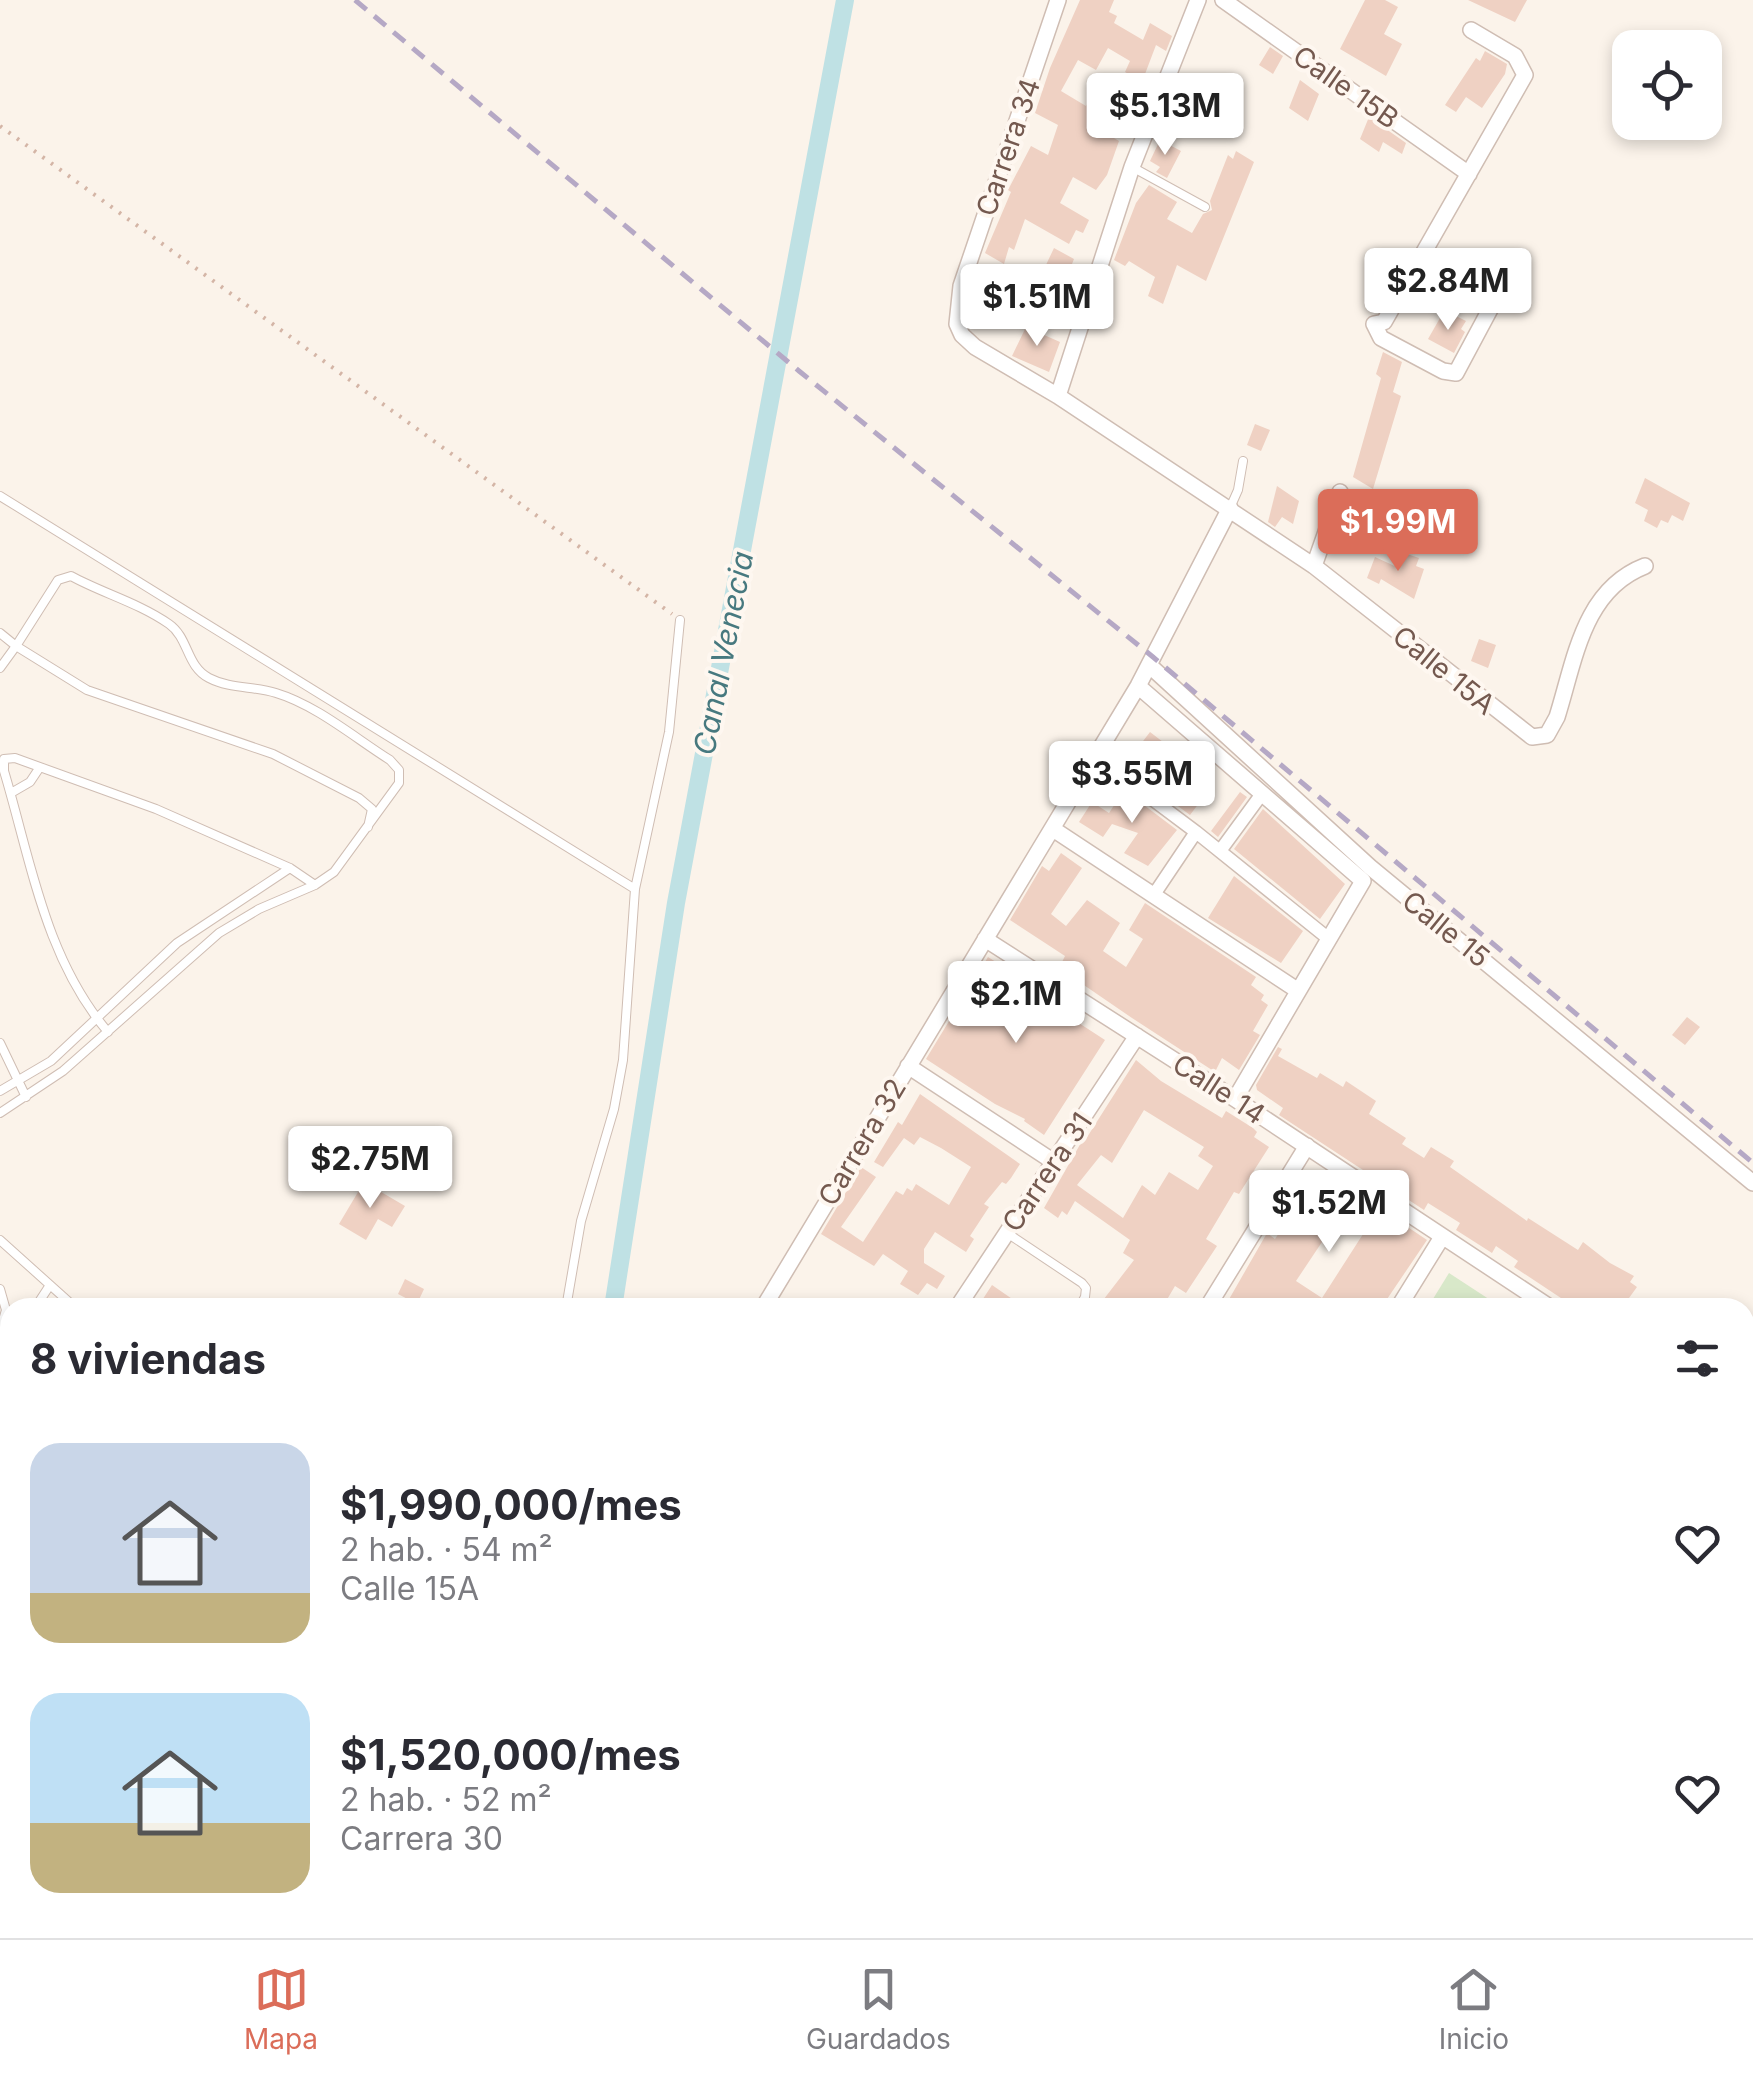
<!DOCTYPE html>
<html lang="es">
<meta charset="utf-8">
<style>
body{margin:0;font-family:Inter,sans-serif;background:#f2f2f3;color:#2b2b33;height:100vh;display:flex;flex-direction:column;font-size:38px;white-space:nowrap}
*{box-sizing:border-box;margin:0}
p{font-size:32px;color:#7c7c81}
.icon{flex:none;width:55px;height:55px;fill:none;stroke:currentColor;stroke-width:2;stroke-linecap:round;stroke-linejoin:round}
.map{position:relative;flex:1;overflow:hidden}
.details{position:absolute;left:0px;top:1298px;width:1755px;height:642px;display:flex;flex-direction:column;background:#fff;border-radius:30px 30px 0 0;box-shadow:0 5px 15px #0003}
.details>*{flex:none}
.controls{position:absolute;left:1612px;top:30px;display:grid;gap:20px}
.controls a{display:grid;place-items:center;width:110px;height:110px;border-radius:20px;background:#fff;box-shadow:0 5px 15px #0003;font-size:50px}
.price{position:absolute;translate:-50% -85px;padding:0 22px;border-radius:10px;background:#fff;color:#222;font-size:32px;line-height:65px;filter:drop-shadow(0 2px 5px #0008)}
.price::after{content:'';position:absolute;left:50%;top:60px;width:30px;height:22px;margin-left:-15px;background:inherit;clip-path:polygon(0 0,100% 0,50% 100%)}
.price.selected{background:#db6d59;color:#fff}
ul{padding:0;list-style:none}
li{display:flex;align-items:center;gap:30px;height:250px;padding:0 30px}
li span{display:grid;place-items:center;flex:none;width:280px;height:200px;border-radius:30px;color:#555}
li>.icon{margin-inline-start:auto}
span .icon{width:120px;height:120px;fill:#fffc;stroke-width:1}
li b{font-size:42px}
h2{display:flex;justify-content:space-between;align-items:center;height:120px;padding:0 30px;font-size:42px}
.tabs{display:flex;justify-content:space-around;align-items:center;height:140px;border-top:2px solid #e1e1e2;background:#fff;font-size:28px;color:#7c7c81}
.tabs a{display:grid;justify-items:center;gap:5px}
.tabs .selected{color:#db6d59}
.map>svg:first-child{display:block}
.green{fill:#d8e8c9}
.lines{fill:none;stroke-linecap:round;stroke-linejoin:round}
.canal{stroke:#bfe1e4;stroke-width:18}
.river{stroke:#bfe1e4;stroke-width:32}
.building{fill:#efd1c3;fill-rule:evenodd}
.service-casing{stroke:#cfbdb3;stroke-width:10}
.pedestrian-casing{stroke:#cfbdb3;stroke-width:15}
.minor-casing{stroke:#cfbdb3;stroke-width:18}
.primary-casing{stroke:#d8d1ce;stroke-width:28}
.path{stroke:#d4b5a6;stroke-width:4;stroke-dasharray:2.5 8;stroke-linecap:butt}
.service{stroke:#fff;stroke-width:8}
.pedestrian{stroke:#fff;stroke-width:12}
.minor{stroke:#fff;stroke-width:15}
.primary{stroke:#f4d2a8;stroke-width:25}
.rail{stroke:#b5a8c5;stroke-width:5;stroke-dasharray:15 10;stroke-linecap:butt}
.labels{text-anchor:middle;dominant-baseline:central;stroke-width:8;stroke-linejoin:round;paint-order:stroke}
.street-label{font-size:28px;fill:#74594f;stroke:#fef7f0}
.water-label{font-size:30px;font-style:italic;fill:#47797f;stroke:#fef7f0}
</style>
<div class="map">
<svg width="1753" height="1938" viewBox="0 0 1753 1938">
<rect width="100%" height="100%" fill="#fbf3ea"/>
<!-- green -->
<path class="green" d="M1449,1273l52,34h-73z"/>
<g class="lines">
<!-- canal -->
<path class="canal" d="M613,1308l63,-405 169,-903
M484,1938l2,-8"/>
<!-- river -->
<path class="river" d="M0,1417l10,3
M64,1938l5,-8"/>
</g>
<!-- building -->
<path class="building" d="M1080,0h34l-5,12 8,4 -3,7 29,17 7,-17 22,13 -6,15 -10,-6 -14,37 -17,-10 5,-11 -22,-13 -12,22 -18,-10 -17,31 25,15 10,-18 19,10 -16,31 20,12 -12,34 -11,15 -23,-13 -13,26 29,17 -6,13 -7,-3 -7,14 -44,-25 -11,31 -5,-3 -5,17 -19,-11 26,-61 -3,-2 23,-44 17,9 10,-30 -23,-12 15,-45z
M1365,0h20l13,7 -14,27 18,10 -16,32 -46,-27z
M1468,0h59l-12,22z
M1270,47l13,9 -10,18 -14,-9z
M1485,51l22,13 -2,10 -23,34 -16,-11 -10,15 -11,-7 31,-47 4,3z
M1183,76l17,9 2,5 -10,21 -20,-12z
M1300,80l19,14 -11,27 -19,-13z
M1369,117l37,26 -4,11 -19,-12 -4,10 -19,-13z
M1160,140l21,11 -14,27 -11,-6 4,-5 -10,-6z
M1236,151l18,11 -48,119 -29,-16 -14,39 -15,-8 7,-19 -26,-16 -4,5 -11,-6 22,-57 13,-18 28,17 -10,17 25,14 11,-19 9,-4 -2,-9 18,-46 5,4z
M1054,248l20,11 -8,20 -21,-12z
M1450,313l16,8 -5,8 4,3 -11,21 -26,-14 12,-21 5,3z
M1026,327l34,15 -11,30 -37,-16z
M1383,352l19,10 -9,30 8,4 -28,93 -20,-12 28,-99 -5,-4z
M1255,424l15,6 -9,21 -14,-6z
M1645,478l45,25 -7,18 -11,-6 -4,8 -7,-3 -4,8 -13,-7 4,-11 -13,-7z
M1277,486l22,15 -6,23 -11,-7 -7,10 -7,-5z
M1404,553l15,5 -3,8 8,3 -10,30 -33,-20 -2,5 -12,-6 8,-21 24,11z
M1479,639l17,6 -8,23 -17,-7z
M1150,732l65,50 -25,33 -66,-49z
M1124,790l53,40 -29,36 -24,-13 14,-20 -26,-9 -9,13 -24,-15 13,-20 17,11z
M1240,792l7,5 -29,40 -7,-6z
M1263,809l82,75 -25,35 -86,-70z
M1061,853l21,15 -31,46 15,12 21,-26 33,23 -17,28 23,16 17,-28 -14,-9 16,-27 111,74 -5,8 13,10 -3,5 7,5 -15,26 7,4 -21,35 -17,-12 -7,14 -83,-54 -73,-50 6,-12 -55,-36 32,-54 7,5z
M1234,876l69,55 -22,32 -73,-45z
M988,957l84,53 -4,6 37,24 -61,95 -20,-14 1,-2 -30,-15 -69,-45z
M1687,1017l13,10 -15,18 -13,-10z
M1278,1047l4,2 -4,7 39,22 3,-5 23,14 3,-6 30,20 -7,13 37,24 -4,6 22,14 7,-11 23,14 -4,6 77,54 1,-3 50,32 5,-8 27,21 24,13 -4,6 7,5 -8,11 15,10h-68l-62,-41 4,-6 -22,-15 -4,7 -36,-23 4,-7 -32,-20 -4,7 -145,-95 4,-7 -26,-18 -1,-5z
M1136,1060l25,21 61,37 4,-7 27,17 4,4 -3,5 15,10 -30,47 -5,-2 -28,47 11,7 -31,47 -11,-7 -13,22h-65l37,-48 -11,-7 7,-13 -55,-39 -8,14 -5,-4 -4,7 -14,-10 38,-67 2,1zM1144,1110l60,37 -6,9 15,10 -15,24 -29,-18 -14,23 -13,-10 -19,33 -46,-33 24,-30 11,8z
M920,1094l100,70 -9,14 -5,6 -4,-2 -18,22 5,3 -19,29 4,3 -8,13 -31,-20 -11,17v14l21,13 -8,13 -10,-6 -9,12 -18,-11 8,-13 -25,-17 -9,12 -53,-32 40,-67 15,10 -35,50 22,15 33,-51 7,4 4,-7 5,3 4,-7 33,21 22,-38 -30,-19 -21,-11 -6,8 -10,-7 -21,29 -9,-5 24,-40 4,3z
M1314,1171l28,19 3,-5 82,55 -46,68h-157l43,-75 8,6 21,-32 -4,-2zM1340,1215l25,16 -43,67 -26,-17z
M364,1182l41,24 -13,21 -14,-8 -12,21 -27,-16z
M405,1279l19,10 -7,15 -19,-10z
M992,1285l33,23h-48z"/>
<g class="lines">
<defs>
<path id="service" d="M1132,167l73,40
M0,496l635,393
M1230,508l8,-18 5,-29
M0,633l16,13 -16,22
M11,793l19,-11 10,-15
M108,1032c-63,-74 -77,-171 -104,-261v-12l11,-1 141,51 134,59 25,17
M0,1043l26,54
M0,1091l51,-30 126,-118 113,-75
M0,1113l63,-42 156,-138 40,-24 56,-24 19,-13 65,-89v-13l-9,-10c-35,-22 -74,-55 -114,-67 -22,-7 -46,-4 -67,-15 -23,-12 -20,-40 -40,-54 -30,-21 -67,-31 -98,-48l-13,4 -42,66 71,44 186,64 86,44 13,11 -4,18
M1007,1233l75,50 4,5 -1,9 -6,11
M0,1240l69,62 2,6
M0,1289l6,21 -6,21
M35,1308l15,-23
M566,1308l15,-87 33,-112 9,-49 12,-171 34,-157 11,-112
M1745,1858l8,-11
M373,1938l5,-8"/>
<path id="pedestrian" d="M1096,757l100,75 133,107
M1220,851l41,-56
M1153,896l43,-64"/>
<path id="minor" d="M1058,0l-97,286 -4,38 5,11 13,12 83,49 256,170 218,171 15,-2 10,-18c18,-57 26,-127 88,-151
M1223,0l246,174
M1471,30l44,26 10,19 -141,247 -10,2 7,14 62,33 13,2 47,-88
M1058,396l74,-229 66,-167
M1314,566l26,-74
M1149,665l221,202 383,316
M1138,686l225,195 -128,218
M1053,829l244,161
M985,939l250,160 316,209
M908,1066l146,96
M763,1308l375,-622 92,-178
M957,1308l180,-272
M1207,1308l100,-162
M1398,1308l44,-71
M1745,1432l8,5
M989,1930l10,8
M1223,1930l11,8
M1451,1930l11,8
M1725,1930l10,8
M442,1938l2,-8
M524,1938l1,-8
M949,1938l8,-8
M1478,1938l6,-8
M1637,1938l6,-8"/>
<path id="primary" d="M0,1358l10,6
M665,1930l9,8
M711,1930l11,8
M289,1938l2,-8"/>
</defs>
<!-- service casing -->
<use href="#service" class="service-casing"/>
<!-- pedestrian casing -->
<use href="#pedestrian" class="pedestrian-casing"/>
<!-- minor casing -->
<use href="#minor" class="minor-casing"/>
<!-- primary casing -->
<use href="#primary" class="primary-casing"/>
<!-- path -->
<path class="path" d="M0,126l672,488"/>
<!-- service -->
<use href="#service" class="service"/>
<!-- pedestrian -->
<use href="#pedestrian" class="pedestrian"/>
<!-- minor -->
<use href="#minor" class="minor"/>
<!-- primary -->
<use href="#primary" class="primary"/>
<!-- rail -->
<path class="rail" d="M355,0l444,371 354,286 600,506"/>
</g>
<g class="labels">
<!-- street labels -->
<g class="street-label">
<text transform="translate(1346 87) rotate(35)">Calle 15B</text>
<text transform="translate(1008 147) rotate(-71)">Carrera 34</text>
<text transform="translate(1444 670) rotate(39)">Calle 15A</text>
<text transform="translate(1446 929) rotate(39)">Calle 15</text>
<text transform="translate(1219 1089) rotate(33)">Calle 14</text>
<text transform="translate(862 1142) rotate(-59)">Carrera 32</text>
<text transform="translate(1047 1172) rotate(-56)">Carrera 31</text>
</g>
<!-- water labels -->
<g class="water-label">
<text transform="translate(723 653) rotate(-79)">Canal Venecia</text>
</g>
</g>
</svg>
<div class="controls">
<a><svg class="icon" aria-label="locate" viewBox="0 0 24 24"><circle cx="12" cy="12" r="6"/><path d="M12 2v4M12 18v4M2 12h4M18 12h4"/></svg></a>
</div>
<b class="price" style="left:1165px;top:158px">$5.13M</b>
<b class="price" style="left:1448px;top:333px">$2.84M</b>
<b class="price" style="left:1037px;top:349px">$1.51M</b>
<b class="price selected" style="left:1398px;top:574px">$1.99M</b>
<b class="price" style="left:1132px;top:826px">$3.55M</b>
<b class="price" style="left:1016px;top:1046px">$2.1M</b>
<b class="price" style="left:370px;top:1211px">$2.75M</b>
<b class="price" style="left:1329px;top:1255px">$1.52M</b>
<section class="details">
<h2>8 viviendas<svg class="icon" aria-label="filters" viewBox="0 0 24 24"><path d="M4 7h16M4 17h16"/><circle cx="9" cy="7" r="2"/><circle cx="15" cy="17" r="2"/></svg></h2>
<ul>
<li><span style="background:linear-gradient(#c9d6e8 75%,#c2b280 0)"><svg class="icon" aria-label="home" viewBox="0 0 24 24"><path d="M3 11l9-7 9 7M6 9v11h12V9"/></svg></span><div><b>$1,990,000/mes</b><p>2 hab. · 54 m²</p><p>Calle 15A</p></div><svg class="icon" aria-label="heart" viewBox="0 0 24 24"><path d="M12 20l-8-8c-3-5 5-10 8-4 3-6 11-1 8 4z"/></svg></li>
<li><span style="background:linear-gradient(#bfe0f5 65%,#c2b280 0)"><svg class="icon" aria-label="home" viewBox="0 0 24 24"><path d="M3 11l9-7 9 7M6 9v11h12V9"/></svg></span><div><b>$1,520,000/mes</b><p>2 hab. · 52 m²</p><p>Carrera 30</p></div><svg class="icon" aria-label="heart" viewBox="0 0 24 24"><path d="M12 20l-8-8c-3-5 5-10 8-4 3-6 11-1 8 4z"/></svg></li>
</ul>
</section>
</div>
<nav class="tabs">
<a class="selected"><svg class="icon" aria-label="map" viewBox="0 0 24 24"><path d="M3 6l6-2 6 2 6-2v14l-6 2-6-2-6 2zM9 4v14M15 6v14"/></svg>Mapa</a>
<a><svg class="icon" aria-label="saved" viewBox="0 0 24 24"><path d="M7 4h10v16l-5-4-5 4z"/></svg>Guardados</a>
<a><svg class="icon" aria-label="home" viewBox="0 0 24 24"><path d="M3 11l9-7 9 7M6 9v11h12V9"/></svg>Inicio</a>
</nav>
